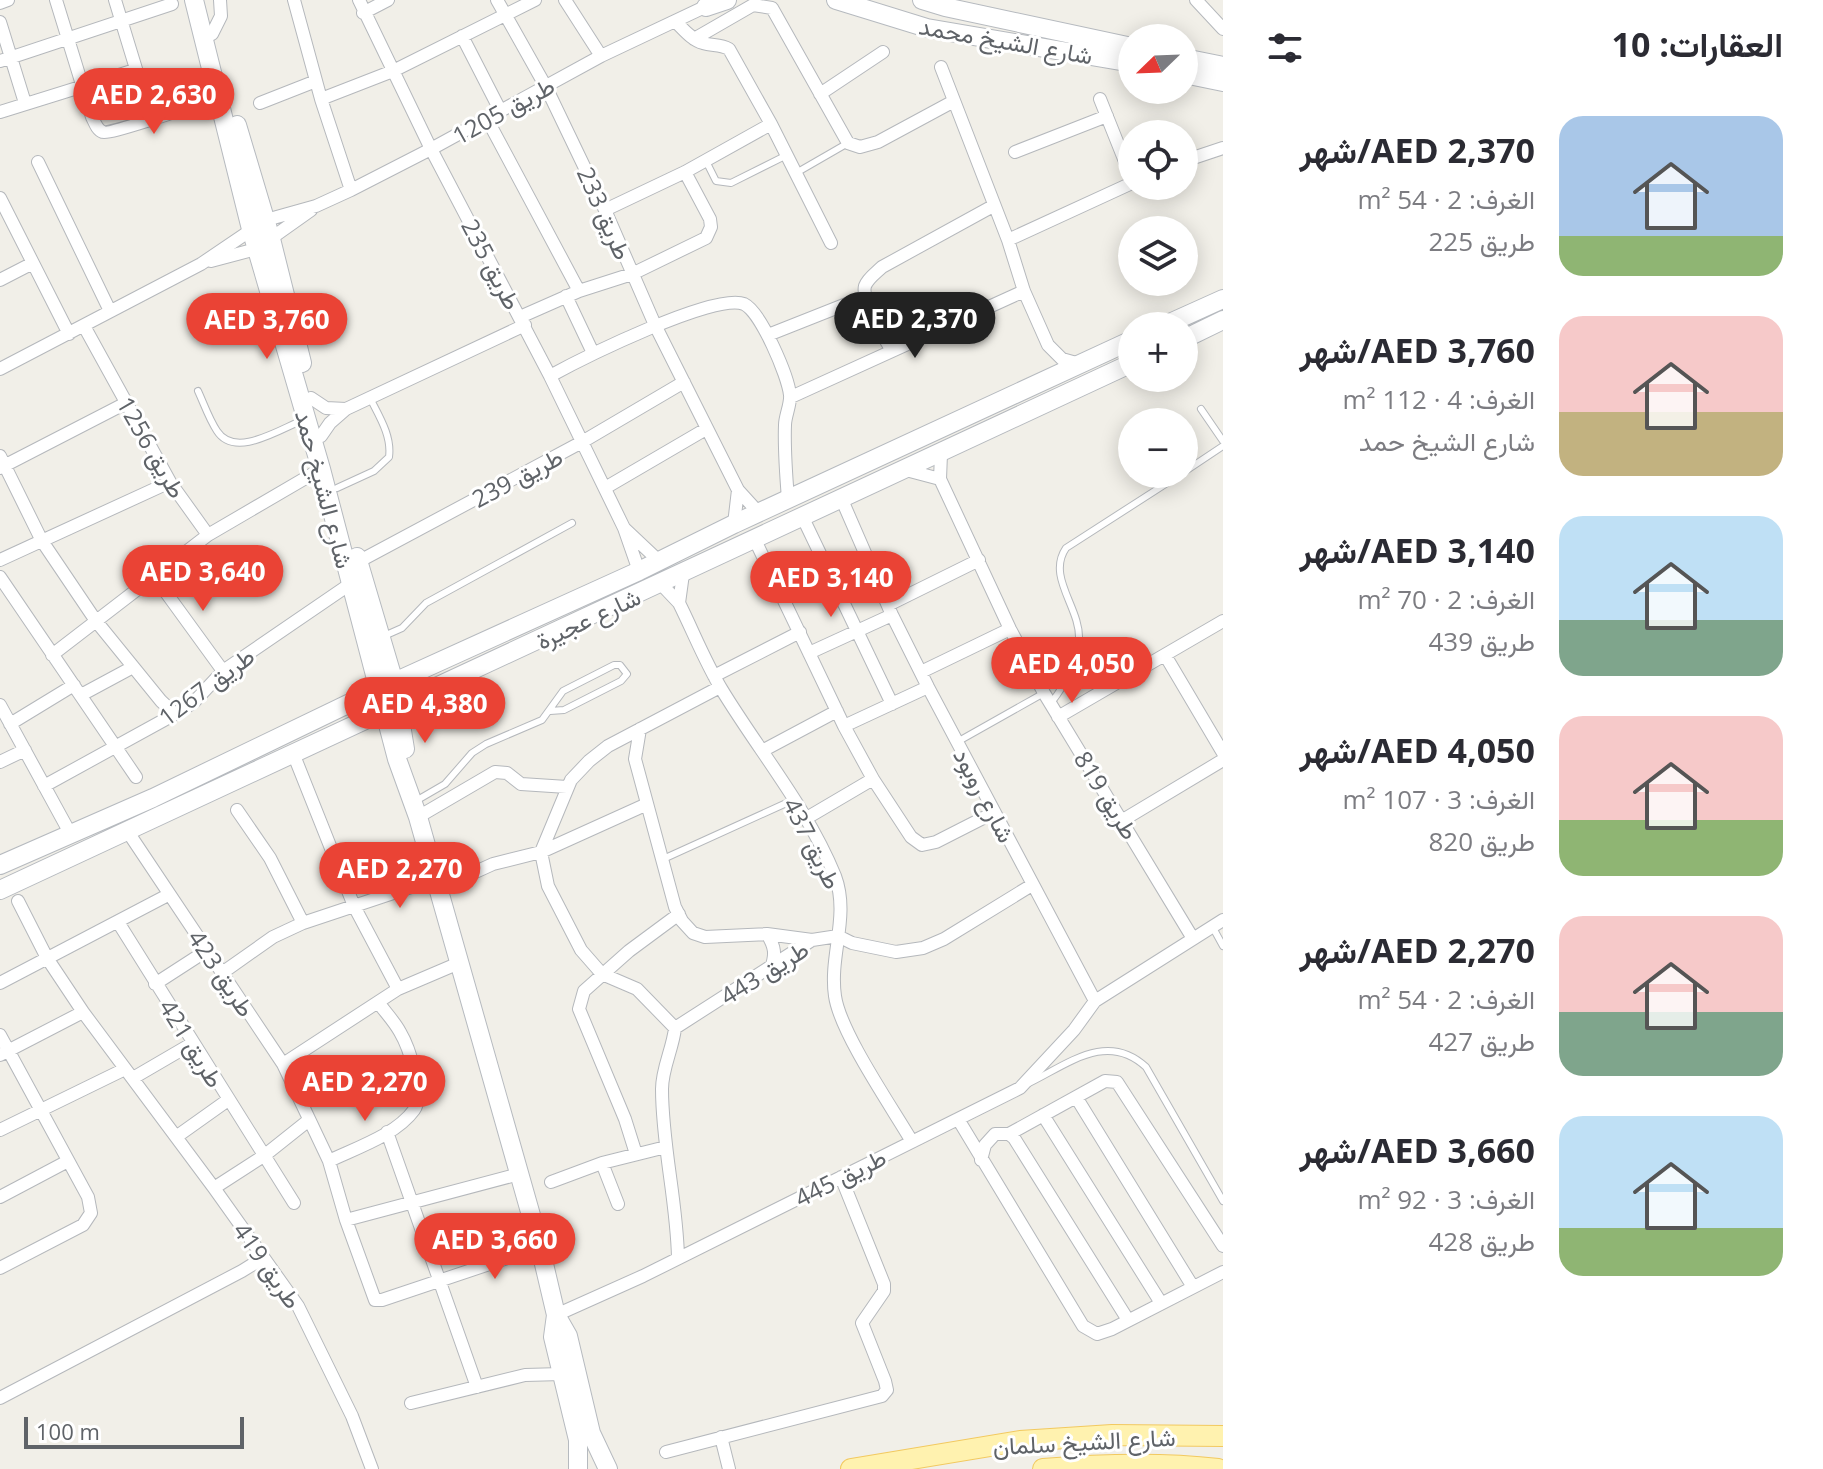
<!DOCTYPE html>
<html lang="ar">
<meta charset="utf-8">
<style>
body{margin:0;font-family:"Open Sans",Vazirmatn,sans-serif;background:#f7f7f7;color:#2b2b33;direction:rtl;height:100vh;display:flex;flex-direction:column;font-size:30px;white-space:nowrap}
*{box-sizing:border-box;margin:0}
p{font-size:26px;color:#7c7c81}
.icon{flex:none;width:44px;height:44px;fill:none;stroke:currentColor;stroke-width:2;stroke-linecap:round;stroke-linejoin:round}
.map{position:relative;flex:1;overflow:hidden;direction:ltr}
.sheet{display:flex;flex-direction:column;background:#fff;width:600px}
.sheet>*{flex:none}
.needle{width:52px;rotate:247deg}
.controls{position:absolute;left:1118px;top:24px;display:grid;gap:16px}
.controls a{display:grid;place-items:center;width:80px;height:80px;border-radius:50%;background:#fff;box-shadow:0 4px 20px #0003;font-size:40px}
.scale{position:absolute;left:24px;bottom:20px;width:220px;box-sizing:border-box;padding-left:8px;border:4px solid #5f6368;border-top:0;font-size:22px;line-height:28px;white-space:nowrap;color:#5f6368;-webkit-text-stroke:6px #fff;paint-order:stroke}
.price{position:absolute;translate:-50% -68px;padding:0 18px;border-radius:28px;background:#ea4335;color:#fff;font-size:26px;line-height:52px;filter:drop-shadow(0 2px 4px #0008)}
.price::after{content:'';position:absolute;left:50%;top:48px;width:24px;height:18px;margin-left:-12px;background:inherit;clip-path:polygon(0 0,100% 0,50% 100%)}
.price.current{background:#222;color:#fff}
ul{padding:0;list-style:none}
li{display:flex;align-items:center;gap:24px;height:200px;padding:0 40px}
li span{display:grid;place-items:center;flex:none;width:224px;height:160px;border-radius:24px;color:#555}
li>.icon{margin-inline-start:auto}
span .icon{width:96px;height:96px;fill:#fffc;stroke-width:1}
li b{font-size:34px}
h2{display:flex;justify-content:space-between;align-items:center;height:96px;padding:0 40px;font-size:34px}
main{display:flex;flex:1;min-height:0}
.map>svg:first-child{display:block}
.lines{fill:none;stroke-linecap:round;stroke-linejoin:round}
.lane-casing{stroke:#b5b8bc;stroke-width:8}
.street-casing{stroke:#b5b8bc;stroke-width:14}
.secondary-casing{stroke:#b6babf;stroke-width:20}
.primary-casing{stroke:#f2c960;stroke-width:22}
.lane{stroke:#fff;stroke-width:6}
.street{stroke:#fff;stroke-width:12}
.secondary{stroke:#fff;stroke-width:18}
.primary{stroke:#fff2af;stroke-width:20}
.labels{text-anchor:middle;dominant-baseline:central;stroke-width:6;stroke-linejoin:round;paint-order:stroke}
.street-label{font-size:24px;fill:#5f6368;stroke:#fff}
</style>
<main>
<section class="sheet">
<h2>العقارات: 10<svg class="icon" aria-label="filters" viewBox="0 0 24 24"><path d="M4 7h16M4 17h16"/><circle cx="9" cy="7" r="2"/><circle cx="15" cy="17" r="2"/></svg></h2>
<ul>
<li><span style="background:linear-gradient(#a9c7e8 75%,#8fb573 0)"><svg class="icon" aria-label="home" viewBox="0 0 24 24"><path d="M3 11l9-7 9 7M6 9v11h12V9"/></svg></span><div><b>AED 2,370/شهر</b><p>الغرف: 2 · 54 m²</p><p>طريق 225</p></div></li>
<li><span style="background:linear-gradient(#f6c9c9 60%,#c2b280 0)"><svg class="icon" aria-label="home" viewBox="0 0 24 24"><path d="M3 11l9-7 9 7M6 9v11h12V9"/></svg></span><div><b>AED 3,760/شهر</b><p>الغرف: 4 · 112 m²</p><p>شارع الشيخ حمد</p></div></li>
<li><span style="background:linear-gradient(#bfe0f5 65%,#7fa58c 0)"><svg class="icon" aria-label="home" viewBox="0 0 24 24"><path d="M3 11l9-7 9 7M6 9v11h12V9"/></svg></span><div><b>AED 3,140/شهر</b><p>الغرف: 2 · 70 m²</p><p>طريق 439</p></div></li>
<li><span style="background:linear-gradient(#f6c9c9 65%,#8fb573 0)"><svg class="icon" aria-label="home" viewBox="0 0 24 24"><path d="M3 11l9-7 9 7M6 9v11h12V9"/></svg></span><div><b>AED 4,050/شهر</b><p>الغرف: 3 · 107 m²</p><p>طريق 820</p></div></li>
<li><span style="background:linear-gradient(#f6c9c9 60%,#7fa58c 0)"><svg class="icon" aria-label="home" viewBox="0 0 24 24"><path d="M3 11l9-7 9 7M6 9v11h12V9"/></svg></span><div><b>AED 2,270/شهر</b><p>الغرف: 2 · 54 m²</p><p>طريق 427</p></div></li>
<li><span style="background:linear-gradient(#bfe0f5 70%,#8fb573 0)"><svg class="icon" aria-label="home" viewBox="0 0 24 24"><path d="M3 11l9-7 9 7M6 9v11h12V9"/></svg></span><div><b>AED 3,660/شهر</b><p>الغرف: 3 · 92 m²</p><p>طريق 428</p></div></li>
</ul>
</section>
<div class="map">
<svg width="1223" height="1469" viewBox="0 0 1223 1469">
<rect width="100%" height="100%" fill="#f1efe8"/>
<g class="lines">
<defs>
<path id="lane" d="M706,161l10,20 15,2 56,-28
M796,173l52,-30
M198,391c6,13 11,28 19,40 18,28 63,-2 86,-11
M1201,409l22,32
M1184,472l39,-26
M337,488l37,-17 15,-14c3,-21 -10,-41 -19,-59
M384,636l18,-8 24,-25 146,-80
M1051,703c14,-18 26,-40 28,-63 2,-32 -33,-63 -13,-92l115,-74
M957,742l87,-49
M414,802l31,-18 27,-31 14,-9 56,-24 21,-29 51,-26h6l7,9 -6,7 -57,29 -14,1
M661,860l132,-60
M1212,926l11,20
M1029,1083c39,-19 78,-52 117,-16l77,134"/>
<path id="street" d="M56,0l36,117c3,6 5,13 11,15 6,3 101,-30 116,-35
M115,0l36,118
M294,0l27,99 30,91
M359,0l72,149 119,227 74,152
M497,0l49,87 59,123 50,115 83,165
M565,0l36,56
M1196,0l27,29
M0,3l8,-3
M363,13l25,-13
M0,22l25,81
M676,22c8,8 16,18 27,21 9,3 17,1 26,6l42,75 60,119
M212,34l9,-18 -1,-16
M462,36l39,76
M694,39l59,-34 19,3 76,135 12,4 18,-5 76,-41
M0,61l172,-57
M941,67l67,173 16,51 24,54 14,14 18,5
M820,94l63,-42
M321,99l72,-28 142,-71
M1100,99l32,80
M260,103l56,-22
M0,112l135,-42
M487,119l92,172
M1015,152l92,-36
M1184,161l39,-13
M38,162l72,149
M0,198l69,136
M605,210l80,-38 86,-48
M1008,240l124,-57
M211,261l45,-12 55,-39
M0,280l31,-16
M566,296l27,57
M520,317l59,-26 53,-17 74,-36 5,-11 -1,-8 -25,-47
M84,326l86,156 38,53
M768,335l96,-38
M892,351c-8,-14 -31,-50 -27,-65 3,-8 11,-13 17,-19l111,-61
M0,369l201,-105 65,-44 50,-14 35,-16 80,-41 170,-93 110,-52
M550,376c31,-17 165,-84 194,-72 17,8 44,72 46,91 1,9 -5,21 -5,30 -1,25 1,49 3,74
M791,397l233,-106
M311,398l15,10 20,1 -16,14 -9,13
M346,409l179,-84
M0,456l42,85 54,80 65,80 14,13
M0,468l126,-65
M906,470l34,9 1,-25
M940,479l70,150 34,64 148,244
M605,488l101,-59
M842,500l50,115 36,72 167,314
M803,518l89,186
M734,524l4,-34 20,22
M755,540l89,186 29,53
M0,560l170,-78
M354,564l228,-122 102,-60
M639,571l-15,-43 35,33
M154,576l69,95
M0,577l136,200
M661,584l18,19 4,-29
M679,603c14,28 26,59 43,87 37,61 86,119 113,186 15,40 -6,79 0,120 5,36 56,110 76,144
M888,605l91,-45
M809,653l83,-38
M52,655l156,-120 113,-66
M1165,655l58,98
M921,672l89,-43
M714,676l86,-44
M81,695l52,-28
M0,705l70,128
M1058,717l165,-96
M10,724l64,-39
M844,726l84,-39
M640,729l-5,30 40,148 7,14 11,12 12,4 62,-3 45,6
M762,751l75,-40
M293,753l61,153 44,83
M0,762l25,-12
M44,786l131,-72 19,-12 29,-31 133,-91
M237,810l33,48 33,65
M418,817l77,-45 12,1 14,11 46,3
M805,819l68,-40 38,58 11,8 14,-3 57,-29
M1123,820l100,-60
M128,832l155,232 46,97 17,59 29,80h7l158,-53
M438,889l55,-25 48,-12 104,-47
M18,901l29,57 36,54 131,176 84,118 54,110 20,53
M118,922l176,281
M767,934c8,13 9,20 4,34
M222,973l51,-36 30,-14 132,-44
M0,983l168,-88
M155,984l51,-33
M675,1028l137,-88 26,-4 14,7 44,9 27,-4 21,-9 88,-54
M0,1035l88,162 3,16 -8,12 -83,43
M0,1055l83,-43
M283,1064l115,-75 61,-26
M133,1078l60,-35
M1076,1097l117,190
M1043,1115l118,188
M958,1119l125,207 14,8 15,-5 111,-57
M0,1130l125,-61
M387,1132l90,255
M1009,1134l96,-53 12,1 106,164
M176,1137l52,-37
M636,1154l-11,-35 -46,-110 5,-18 45,-40 50,-37
M981,1160l4,-15 10,-11h14l5,4 114,182
M329,1161c27,-13 67,-26 85,-51 11,-15 -5,-63 -14,-78 -6,-11 -15,-20 -22,-30
M602,1163l16,41
M551,1182l51,-19 64,-16
M214,1188l51,-33 44,-35
M0,1197l68,-36
M346,1220l173,-46
M678,1258c-1,-57 -16,-112 -16,-169 0,-21 11,-41 13,-61l-38,-39 -35,-15 -21,-24 -33,-64 -7,-34 30,-72 18,-19 19,-15 112,-59
M556,1315l87,-39 377,-188 54,-58 21,-29 128,-81
M0,1398l242,-127 21,-13
M411,1403l114,-28 37,-1 5,3
M721,1437l8,32
M666,1452l216,-56 5,-6 -2,-9 -23,-58 22,-32v-7l-43,-107"/>
<path id="secondary" d="M194,0l57,229 70,240 76,290 21,58 122,430 16,68 12,21 23,97 17,36
M836,0l91,28 205,35
M922,0l23,7 187,40
M706,7l21,-7
M1184,58l39,8
M1184,74l39,8
M237,125l34,114 31,124
M1163,326l60,-27
M1184,339l39,-19
M357,557l37,125 11,67
M0,865l153,-67 226,-109 260,-118 95,-47 398,-184
M0,890l1132,-527
M556,1315l-3,22 25,103v29"/>
<path id="primary" d="M851,1469l169,-28 92,-6 111,1
M1043,1469c59,-5 116,-7 175,0"/>
</defs>
<!-- lane casing -->
<use href="#lane" class="lane-casing"/>
<!-- street casing -->
<use href="#street" class="street-casing"/>
<!-- secondary casing -->
<use href="#secondary" class="secondary-casing"/>
<!-- primary casing -->
<use href="#primary" class="primary-casing"/>
<!-- lane -->
<use href="#lane" class="lane"/>
<!-- street -->
<use href="#street" class="street"/>
<!-- secondary -->
<use href="#secondary" class="secondary"/>
<!-- primary -->
<use href="#primary" class="primary"/>
</g>
<g class="labels">
<!-- street labels -->
<g class="street-label">
<text transform="translate(1006 40) rotate(10)">شارع الشيخ محمد</text>
<text transform="translate(503 110) rotate(-29)">طريق 1205</text>
<text transform="translate(605 213) rotate(66)">طريق 233</text>
<text transform="translate(492 264) rotate(62)">طريق 235</text>
<text transform="translate(152 447) rotate(60)">طريق 1256</text>
<text transform="translate(517 477) rotate(-28)">طريق 239</text>
<text transform="translate(325 489) rotate(75)">شارع الشيخ حمد</text>
<text transform="translate(588 618) rotate(-25)">شارع عجيرة</text>
<text transform="translate(206 686) rotate(-37)">طريق 1267</text>
<text transform="translate(985 795) rotate(62)">شارع روبود</text>
<text transform="translate(1107 795) rotate(58)">طريق 819</text>
<text transform="translate(813 843) rotate(63)">طريق 437</text>
<text transform="translate(764 972) rotate(-32)">طريق 443</text>
<text transform="translate(222 973) rotate(56)">طريق 423</text>
<text transform="translate(192 1043) rotate(58)">طريق 421</text>
<text transform="translate(840 1177) rotate(-27)">طريق 445</text>
<text transform="translate(268 1265) rotate(55)">طريق 419</text>
<text transform="translate(1084 1441) rotate(-3)">شارع الشيخ سلمان</text>
</g>
</g>
</svg>
<div class="controls">
<a><svg class="needle" viewBox="-14 -14 28 28"><path d="M0-13l5 13h-10z" fill="#e53935"/><path d="M0 13l5-13h-10z" fill="#7c7c81"/></svg></a>
<a><svg class="icon" aria-label="locate" viewBox="0 0 24 24"><circle cx="12" cy="12" r="6"/><path d="M12 2v4M12 18v4M2 12h4M18 12h4"/></svg></a>
<a><svg class="icon" aria-label="layers" viewBox="0 0 24 24"><path d="M12 4l9 5-9 5-9-5zM3 14l9 5 9-5"/></svg></a>
<a>+</a>
<a>−</a>
</div>
<div class="scale">100 m</div>
<b class="price" style="left:154px;top:136px">AED 2,630</b>
<b class="price current" style="left:915px;top:360px">AED 2,370</b>
<b class="price" style="left:267px;top:361px">AED 3,760</b>
<b class="price" style="left:203px;top:613px">AED 3,640</b>
<b class="price" style="left:831px;top:619px">AED 3,140</b>
<b class="price" style="left:1072px;top:705px">AED 4,050</b>
<b class="price" style="left:425px;top:745px">AED 4,380</b>
<b class="price" style="left:400px;top:910px">AED 2,270</b>
<b class="price" style="left:365px;top:1123px">AED 2,270</b>
<b class="price" style="left:495px;top:1281px">AED 3,660</b>
</div>
</main>
